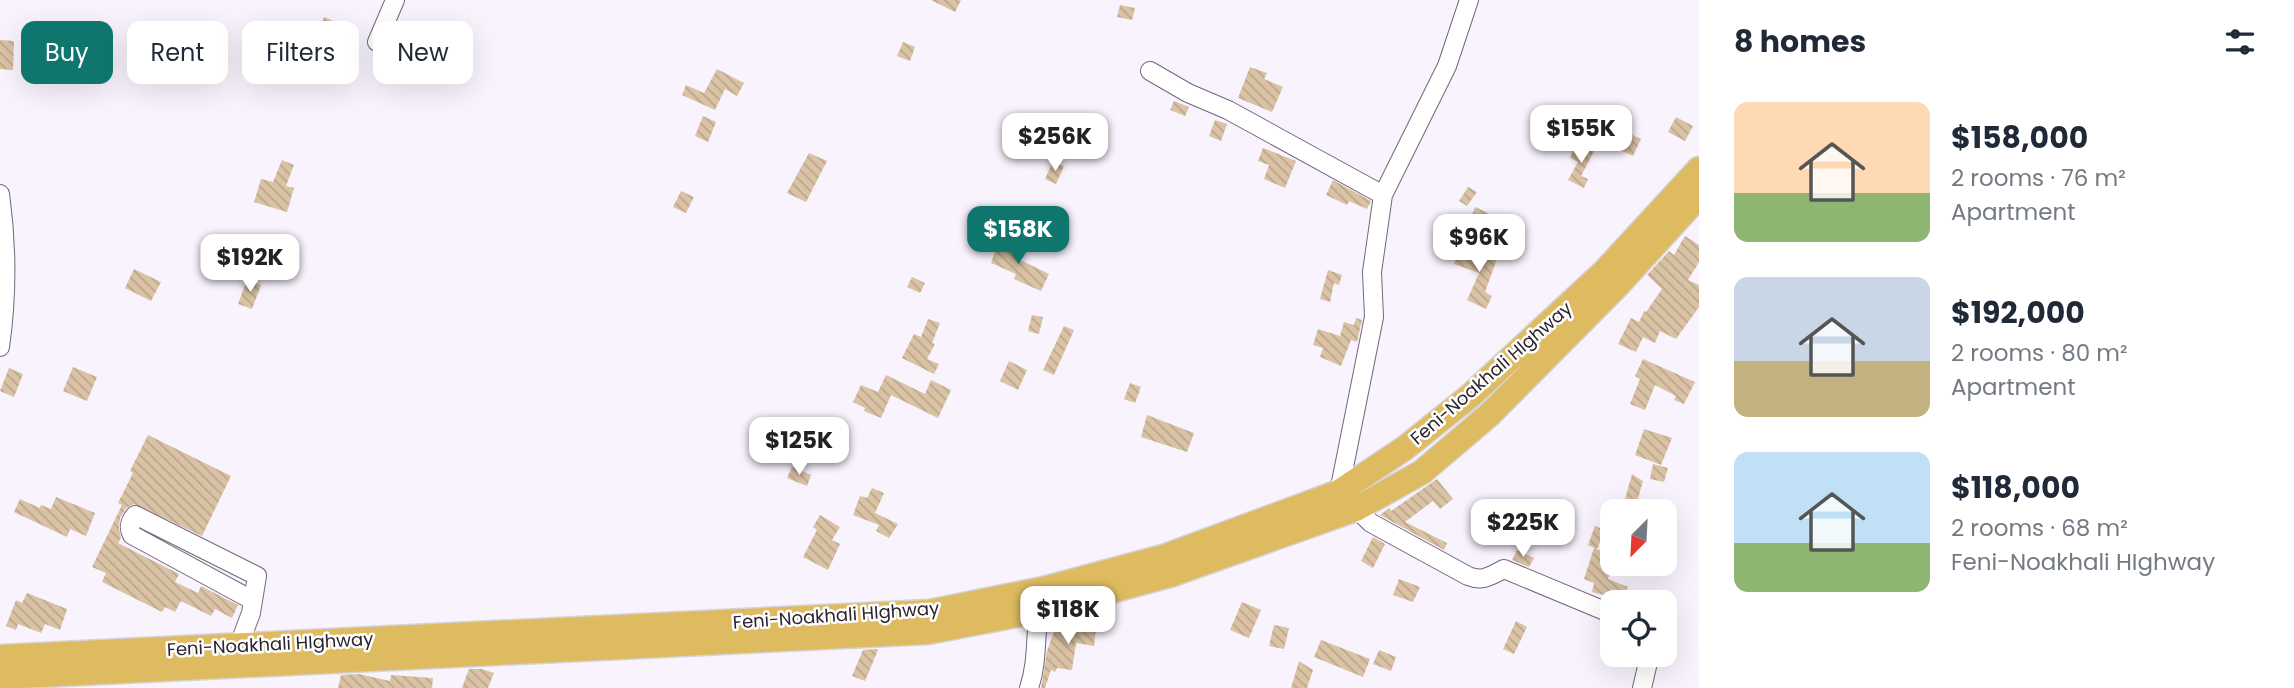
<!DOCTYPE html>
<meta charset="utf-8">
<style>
body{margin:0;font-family:Poppins,sans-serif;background:#f6f6f7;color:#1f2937;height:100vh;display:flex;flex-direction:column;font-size:26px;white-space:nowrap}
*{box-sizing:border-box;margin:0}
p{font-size:23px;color:#747a83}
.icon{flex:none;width:38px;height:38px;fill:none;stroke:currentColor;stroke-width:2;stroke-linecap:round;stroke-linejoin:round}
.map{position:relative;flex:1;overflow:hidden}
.panel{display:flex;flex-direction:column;background:#fff;width:595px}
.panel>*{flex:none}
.top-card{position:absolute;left:21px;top:21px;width:665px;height:63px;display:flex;gap:14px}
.needle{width:46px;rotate:204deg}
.controls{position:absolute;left:1600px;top:499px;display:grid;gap:14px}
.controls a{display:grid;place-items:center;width:77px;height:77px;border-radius:14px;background:#fff;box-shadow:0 7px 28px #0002;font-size:35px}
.price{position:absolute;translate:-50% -60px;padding:0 16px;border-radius:14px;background:#fff;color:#222;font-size:23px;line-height:46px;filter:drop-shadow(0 2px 4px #0008)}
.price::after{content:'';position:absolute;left:50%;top:42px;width:21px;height:16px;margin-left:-10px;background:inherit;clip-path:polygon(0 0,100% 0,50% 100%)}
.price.active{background:#0f766e;color:#fff}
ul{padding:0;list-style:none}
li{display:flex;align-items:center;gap:21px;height:175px;padding:0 35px}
li span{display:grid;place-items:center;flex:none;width:196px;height:140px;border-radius:14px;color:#555}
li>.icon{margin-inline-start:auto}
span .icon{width:84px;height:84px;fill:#fffc;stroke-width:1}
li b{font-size:30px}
h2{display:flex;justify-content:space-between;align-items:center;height:84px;padding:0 35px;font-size:30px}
.chip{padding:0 24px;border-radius:14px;background:#fff;box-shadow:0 7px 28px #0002;font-size:24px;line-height:63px}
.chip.active{background:#0f766e;color:#fff}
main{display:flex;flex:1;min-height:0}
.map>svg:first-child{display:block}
.building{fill:url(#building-back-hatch)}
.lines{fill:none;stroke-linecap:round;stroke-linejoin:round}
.minor-casing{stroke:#73667c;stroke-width:20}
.highway-casing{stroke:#d5d3d5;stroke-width:27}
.minor{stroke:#fff;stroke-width:18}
.highway{stroke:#debb60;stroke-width:24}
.labels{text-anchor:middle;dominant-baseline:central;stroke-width:5;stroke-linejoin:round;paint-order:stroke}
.street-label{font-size:18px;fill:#2b252f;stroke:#fff}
</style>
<main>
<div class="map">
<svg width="1699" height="688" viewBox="0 0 1699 688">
<defs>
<pattern id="building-back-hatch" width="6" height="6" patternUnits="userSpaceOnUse" patternTransform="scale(1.75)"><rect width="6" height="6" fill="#dac2a4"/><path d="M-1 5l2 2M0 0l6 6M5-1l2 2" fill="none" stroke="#bba78e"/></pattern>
</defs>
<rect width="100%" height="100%" fill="#f9f3fd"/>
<!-- building -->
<path class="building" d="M931,0h30l-6,12z
M1120,5l15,3 -3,12 -15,-3z
M324,17l29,12 -4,10 -7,-3 -4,10 -14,-5 4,-10 -8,-3z
M0,40l14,1 -1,29 -13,-1z
M903,42l12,5 -5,14 -13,-5z
M87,59l12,6 -9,19 -12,-6z
M1250,67l17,6 -3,6 19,8 -11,25 -34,-14z
M717,69l27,14 -7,13 -12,-7 -10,21 -33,-15 4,-10 18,8z
M1174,101l15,6 -4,9 -15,-6z
M1594,113l17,9 -5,10 -17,-8z
M703,116l13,6 -8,20 -13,-6z
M1676,117l17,9 -8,15 -17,-9z
M1215,120l12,4 -6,17 -12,-5z
M1611,125l30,14 -8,17 -13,-6 3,-7 -17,-8z
M1585,144l10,5 -14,27 7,3 -4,9 -16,-8 10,-18 -8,-4 5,-11 7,3z
M1263,148l33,13 -11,27 -21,-9 5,-14 -11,-4z
M809,153l18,8 -21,41 -19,-9z
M282,160l12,5 -8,21 8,2 -7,24 -33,-10 7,-23 12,3z
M1053,161l11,5 -8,18 -11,-5z
M1333,180l38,21 -4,8 -18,-8 -2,4 -21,-10z
M1468,187l9,5 -10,14 -8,-5z
M681,191l13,6 -8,16 -13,-6z
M1475,207l13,6 -9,23 -13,-5z
M1685,236l14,9v17l-11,18 11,5v22l-23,32 -16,-8 -5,12 -12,-6 -7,15 -18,-8 13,-26 8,4 5,-11 2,1 16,-23 -15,-14 22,-24 5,4z
M1000,238l20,9 -4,11 33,16 -8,17 -27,-12 2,-5 -25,-11z
M1484,248l15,5 -14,39 7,4 -6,13 -19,-9 12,-27 -25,-9 4,-13 23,8z
M134,269l27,13 -10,19 -26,-13z
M1328,270l14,5 -3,10 -5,-2 -4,19 -10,-3z
M912,277l13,6 -5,10 -13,-6z
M247,280l14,5 -9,24 -14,-5z
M1032,315l11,2 -4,17 -11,-3z
M1356,318l6,2 -5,22 -6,-2 -10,26 -21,-9 3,-9 -10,-3 5,-16 22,7 4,-14 10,3z
M928,319l12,4 -8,20 3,1 -8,15 12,5 -5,10 -32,-16 12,-24 7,3z
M1064,326l10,4 -20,45 -11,-5z
M1643,359l52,23 -11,22 -10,-4 2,-4 -21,-11 -10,25 -15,-6 10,-25 -5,-3z
M1009,361l18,9 -9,20 -18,-9z
M73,367l24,10 -10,24 -24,-10z
M9,368l14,6 -9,23 -14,-6z
M886,375l39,19 6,-14 20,10 -13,28 -47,-23 -10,23 -17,-7 1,-3 -12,-6 8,-17 17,7z
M1130,383l11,4 -6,16 -11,-4z
M1147,415l47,18 -7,19 -46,-15z
M1644,429l28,9 -11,27 -26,-10z
M148,435l83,41 -29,60 -68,-32 -8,4 -6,10 -1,10 2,10 -3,5 61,31 -4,8 23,11 3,-7 37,19 -6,13 -17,-9 -4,7 -30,-15 -6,11 -10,-5 -3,5 -60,-30 4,-9 -14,-6 30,-62 -4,-2 15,-30 -3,-2z
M1653,464l15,4 -4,14 -14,-3z
M792,467l19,8 -4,11 -20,-8z
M1632,474l11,7 -6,21 -12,-3z
M1437,479l16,20 -13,10 -7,-8 -28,21 42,21 -3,7 -64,-35 9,-7 2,3z
M872,488l12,5 -9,20 23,11 -9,14 -13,-7 3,-6 -26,-10 7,-19 7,2z
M56,497l39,16 -9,23 -16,-7 -3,8 -53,-25 6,-13 20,9 1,-3 10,4z
M820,515l20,12 -8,13 8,4 -12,26 -25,-13 14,-27 -4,-3z
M1595,526l10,4 -8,19 -9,-4z
M1373,537l12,7 -12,24 -12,-7z
M1594,548l12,5 -1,4 9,7 -6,15 20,8 -7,15h-8l-6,-2 1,-4 -16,-4 2,-9 -10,-4z
M1517,550l17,8 -5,9 -17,-7z
M1399,579l21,8 -7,15 -20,-7z
M27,593l40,16 -7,21 -15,-6 -4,9 -23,-9 -2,6 -10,-4 10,-26 6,3z
M1242,602l19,8 -12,28 -19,-8z
M1073,617l24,3 -3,26 -18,-3 -4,27 -15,-2 -2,4 -4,-2 -6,18h-4l6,-37 9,-25 14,12z
M1516,621l11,6 -13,27 -11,-5z
M1274,625l15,3 -5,21 -15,-3z
M1321,640l49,19 -7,18 -49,-20z
M877,649l1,1 -13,31 -13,-5 11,-26z
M1379,650l17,7 -5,14 -18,-7z
M1299,661l14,9 -6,18h-16z
M469,669h13l12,4 -6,15h-26z
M359,674l31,7 1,-6 42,3 -1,10h-94l3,-13z"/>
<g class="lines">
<defs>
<path id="minor" d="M1469,0l-22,66 -64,129 -11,77 2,45 -35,175 32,31 97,53c15,6 22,0 36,-7l108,45
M377,42l18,-42
M1150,71l38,22 40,17 155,85
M0,194c7,50 7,104 0,153
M239,645l12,-32 6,-37 -122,-61c-5,6 -7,13 -3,20l120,65
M1029,688c10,-29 5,-59 12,-89
M1642,688l8,-34"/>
<path id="highway" d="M0,657l929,-45 114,-23 123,-33 173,-64 66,-44 65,-52 135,-125 94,-102
M0,677l928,-45 110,-21 132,-36 186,-66 66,-37 67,-57 130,-131 80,-88"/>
</defs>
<!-- minor casing -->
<use href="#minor" class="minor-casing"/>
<!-- highway casing -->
<use href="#highway" class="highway-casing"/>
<!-- minor -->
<use href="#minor" class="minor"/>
<!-- highway -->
<use href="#highway" class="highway"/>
</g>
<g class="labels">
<!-- street labels -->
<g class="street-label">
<text transform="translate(1491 373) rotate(-41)">Feni-Noakhali HIghway</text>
<text transform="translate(836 615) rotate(-4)">Feni-Noakhali HIghway</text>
<text transform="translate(270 644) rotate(-3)">Feni-Noakhali HIghway</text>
</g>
</g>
</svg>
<div class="controls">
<a><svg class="needle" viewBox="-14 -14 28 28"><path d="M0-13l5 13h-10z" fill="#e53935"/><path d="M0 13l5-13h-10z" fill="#747a83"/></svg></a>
<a><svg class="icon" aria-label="locate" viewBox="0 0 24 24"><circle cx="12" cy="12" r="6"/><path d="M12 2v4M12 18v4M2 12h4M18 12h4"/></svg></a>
</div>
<b class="price" style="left:1581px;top:165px">$155K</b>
<b class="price" style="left:1055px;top:173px">$256K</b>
<b class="price active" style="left:1018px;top:266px">$158K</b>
<b class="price" style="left:1479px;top:274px">$96K</b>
<b class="price" style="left:250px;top:294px">$192K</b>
<b class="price" style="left:799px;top:477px">$125K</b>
<b class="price" style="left:1523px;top:559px">$225K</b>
<b class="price" style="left:1068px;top:646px">$118K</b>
<div class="top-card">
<a class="chip active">Buy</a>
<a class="chip">Rent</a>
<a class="chip">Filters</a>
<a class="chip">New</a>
</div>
</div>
<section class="panel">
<h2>8 homes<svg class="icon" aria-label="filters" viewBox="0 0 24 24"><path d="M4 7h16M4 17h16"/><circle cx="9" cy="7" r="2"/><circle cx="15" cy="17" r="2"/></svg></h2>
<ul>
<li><span style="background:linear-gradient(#ffd9b3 65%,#8fb573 0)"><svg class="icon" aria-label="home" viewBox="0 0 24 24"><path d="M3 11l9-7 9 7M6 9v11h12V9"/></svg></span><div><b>$158,000</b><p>2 rooms · 76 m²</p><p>Apartment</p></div></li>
<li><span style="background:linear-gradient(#c9d6e8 60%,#c2b280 0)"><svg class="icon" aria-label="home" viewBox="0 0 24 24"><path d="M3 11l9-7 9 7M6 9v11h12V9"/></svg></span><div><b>$192,000</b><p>2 rooms · 80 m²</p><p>Apartment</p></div></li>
<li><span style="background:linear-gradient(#bfe0f5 65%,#8fb573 0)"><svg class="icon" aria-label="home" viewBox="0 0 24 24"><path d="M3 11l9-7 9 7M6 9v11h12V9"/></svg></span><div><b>$118,000</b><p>2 rooms · 68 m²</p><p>Feni-Noakhali HIghway</p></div></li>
</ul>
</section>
</main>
